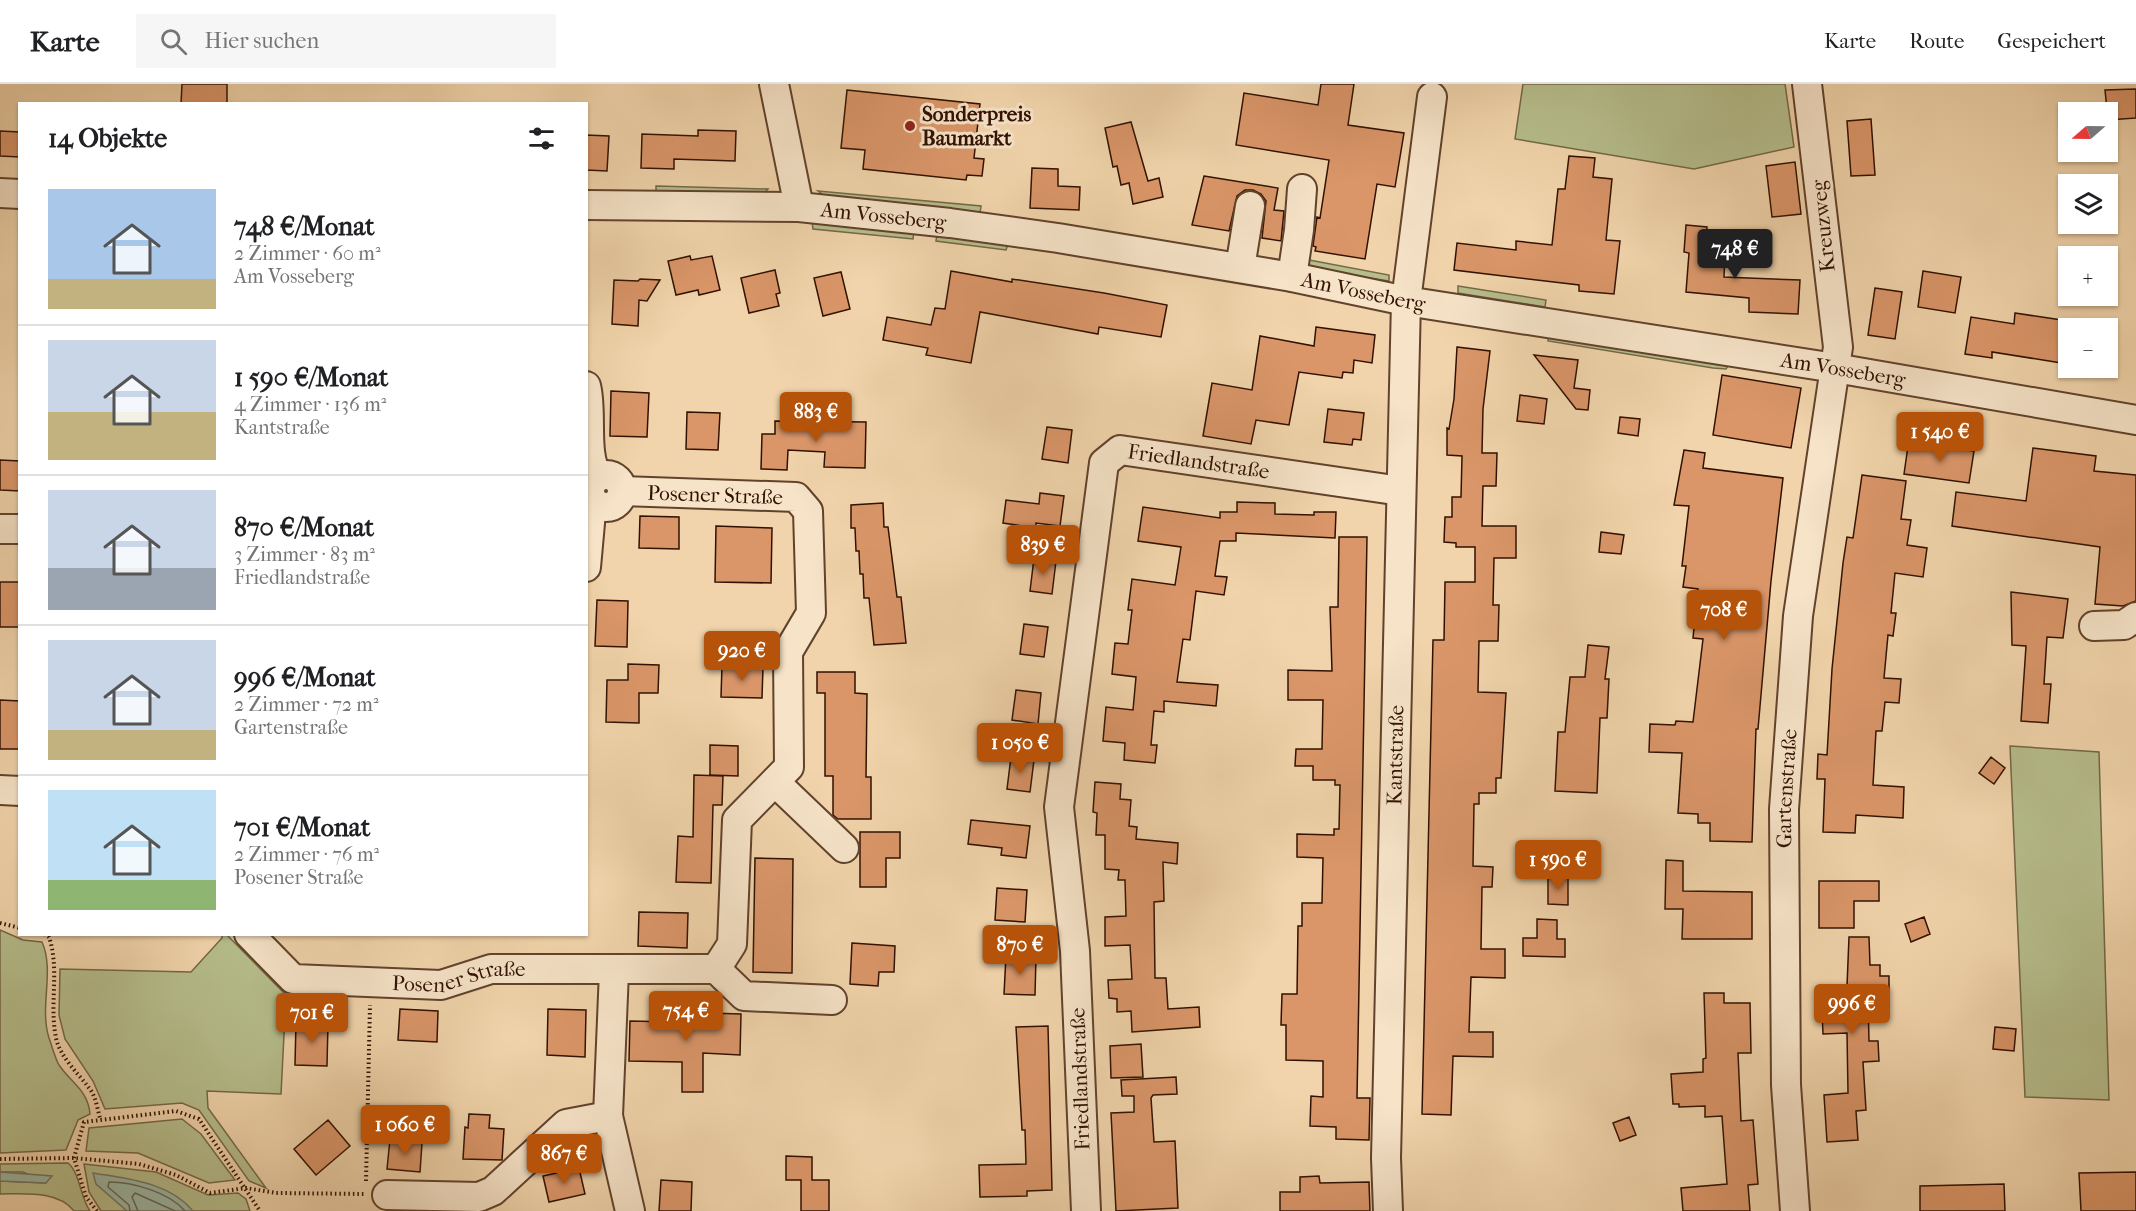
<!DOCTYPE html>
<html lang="de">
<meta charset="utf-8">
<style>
body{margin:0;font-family:"IM FELL French Canon",serif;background:#f6f6f6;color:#202124;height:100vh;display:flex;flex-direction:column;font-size:22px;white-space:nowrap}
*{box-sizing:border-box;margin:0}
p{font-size:20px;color:#757577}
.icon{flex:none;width:33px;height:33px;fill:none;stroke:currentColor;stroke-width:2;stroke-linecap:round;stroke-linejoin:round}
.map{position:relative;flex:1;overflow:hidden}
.panel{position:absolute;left:18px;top:18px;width:570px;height:834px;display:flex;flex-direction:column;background:#fff;border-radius:0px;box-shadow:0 2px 4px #0004}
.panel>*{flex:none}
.needle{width:39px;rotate:250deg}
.buttons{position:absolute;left:2058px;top:18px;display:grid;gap:12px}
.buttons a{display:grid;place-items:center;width:60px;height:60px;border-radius:0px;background:#fff;box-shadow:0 2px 4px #0004;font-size:30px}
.price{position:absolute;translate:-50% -51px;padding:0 14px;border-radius:6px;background:#b45309;color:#fff;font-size:20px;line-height:39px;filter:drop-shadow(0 2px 3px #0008)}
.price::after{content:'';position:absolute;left:50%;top:36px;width:18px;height:14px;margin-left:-9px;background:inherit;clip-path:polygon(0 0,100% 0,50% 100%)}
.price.active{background:#222;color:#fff}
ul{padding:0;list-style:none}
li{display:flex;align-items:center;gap:18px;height:150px;padding:0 30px}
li+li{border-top:2px solid #e0e0e0}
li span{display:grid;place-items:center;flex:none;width:168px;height:120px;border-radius:0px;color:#555}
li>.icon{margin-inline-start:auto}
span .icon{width:72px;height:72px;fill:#fffc;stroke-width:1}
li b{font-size:26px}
h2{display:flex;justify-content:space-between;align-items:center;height:72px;padding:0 30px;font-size:26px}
header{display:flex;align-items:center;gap:36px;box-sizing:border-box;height:84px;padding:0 30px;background:#fff;border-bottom:2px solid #e0e0e0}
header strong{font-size:28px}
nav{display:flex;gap:33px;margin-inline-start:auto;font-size:21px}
.search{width:420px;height:54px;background:#f6f6f6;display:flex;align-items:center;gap:15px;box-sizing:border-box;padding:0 21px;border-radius:0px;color:#757577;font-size:22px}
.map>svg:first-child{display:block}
.green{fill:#b6be8c;stroke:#746847;stroke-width:1.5}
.water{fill:#9bb8a6;stroke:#717564;stroke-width:1.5}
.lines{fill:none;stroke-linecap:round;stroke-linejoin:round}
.shore{stroke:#666454;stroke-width:1.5}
.building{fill:#da9669;stroke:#311102;stroke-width:1.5}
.minor-casing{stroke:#61422c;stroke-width:32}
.path{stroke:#311102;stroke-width:4;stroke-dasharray:1.5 3;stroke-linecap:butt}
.minor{stroke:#f6e3c8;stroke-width:28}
.poi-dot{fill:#8f2418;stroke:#f6e3c8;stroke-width:2}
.labels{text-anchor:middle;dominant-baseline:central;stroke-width:6;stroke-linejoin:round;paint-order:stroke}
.poi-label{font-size:21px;font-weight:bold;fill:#311102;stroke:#f6e3c8;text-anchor:start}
.street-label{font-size:21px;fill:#311102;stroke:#f6e3c8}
</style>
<header>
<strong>Karte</strong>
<div class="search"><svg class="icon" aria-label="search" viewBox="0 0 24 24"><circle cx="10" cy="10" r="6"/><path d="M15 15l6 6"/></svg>Hier suchen</div>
<nav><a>Karte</a><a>Route</a><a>Gespeichert</a></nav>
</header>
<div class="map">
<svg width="2136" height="1127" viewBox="0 0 2136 1127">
<rect width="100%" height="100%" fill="#f1d4ab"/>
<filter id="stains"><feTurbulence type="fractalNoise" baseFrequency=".00333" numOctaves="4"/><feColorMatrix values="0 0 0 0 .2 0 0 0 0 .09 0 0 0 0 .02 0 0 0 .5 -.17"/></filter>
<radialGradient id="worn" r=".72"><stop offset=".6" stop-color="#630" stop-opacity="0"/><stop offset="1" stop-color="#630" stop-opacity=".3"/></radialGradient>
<!-- green -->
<path class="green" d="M1523,0h262l9,63 -100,22 -179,-30z
M656,102l112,3 -4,4 -108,1z
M818,107l163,15 -1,7 -155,-17z
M812,138l102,8 -1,9 -100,-10z
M937,150l71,10 -2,6 -70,-9z
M1304,175l85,16v6l-87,-13z
M1458,202l88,14 -1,7 -87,-14z
M1549,251l167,28 12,3 -2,3 -13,-1 -165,-27z
M2010,662l89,6 10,348 -84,-3z
M0,846l23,10 19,2c13,29 -3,65 7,96 3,8 6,20 10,27 12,18 29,25 31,49l-12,6 -12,30 -66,3z
M222,851h5l59,60 -5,99 -74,-3 1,17 58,80 -17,-7 -50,-71 -17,-7 -77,6 -12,-28 -28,-42 -6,-24 1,-46 131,3 31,-34z
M182,1035l19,15 34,46 -26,3 -71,-30 -52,-2 3,-23z
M68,1079c12,10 12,34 22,48h-16c-16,-21 -50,-17 -74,-17v-13l46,2 -23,-11h-23v-8z
M84,1080l72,8 52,23 30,-2 8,6 4,12h-149l-12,-19z"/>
<!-- water -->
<path class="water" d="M0,1088l52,4 -6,7 -46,-2z
M93,1089c35,6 76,9 100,38h-66l-31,-27z"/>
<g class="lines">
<!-- shore -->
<path class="shore" d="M130,1127l-1,-6 -21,-18 1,-5c23,0 60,10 76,29
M138,1127l-6,-14 3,-4 40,18"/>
</g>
<!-- building -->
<path class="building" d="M182,0h45v20h-46z
M1321,0h33l-6,41 56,8 -9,54 -18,-3 -12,75 -50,-8 1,-4 -3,-1 4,-29 3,1 9,-58 -93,-15 8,-52 74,12z
M2136,5v29l-28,2 -3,-30z
M847,6l133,14 -6,54 10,1 -2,17 -15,-1 -1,5 -103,-11 2,-19 -24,-2z
M1871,35l4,56 -24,1 -4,-55z
M1131,38l17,59 11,-3 4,19 -30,7 -4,-21 -8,2 -4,-19 -4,1 -8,-39z
M698,46l38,1 -1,30 -61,-2v10l-33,-1 1,-34 56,2z
M0,47l20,1v25l-20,-1z
M586,51l23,1 -2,35 -21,-1z
M1569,72l26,2 -2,19 19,2 -6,61 14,1 -6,53 -35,-3v-6l-125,-15 3,-27 59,7v-9l36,4 6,-56h7z
M1795,78l6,52 -29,3 -6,-51z
M1032,84l26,1v17l22,1 -1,23 -49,-2z
M1204,92l74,12 -4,22 10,1 -3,30 -19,-3 4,-37 -5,-7 -8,-4h-8l-8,6 -8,35 -37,-6z
M1686,141l21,2 -2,27 20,2 -1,21 76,3 -2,34 -49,-2v-14l-63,-6 3,-39 -5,-1z
M690,172l1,4 21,-4 8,34 -21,5 -1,-5 -22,5 -8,-34z
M775,186l5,23 -4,1 3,12 -30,7 -8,-35z
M951,187l61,11v-3l92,14 63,12 -6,32 -62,-10 -1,7 -118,-22 -9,51 -45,-8 2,-7 -45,-8 4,-23 44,8 4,-17 10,1z
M1923,187l38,6 -6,36 -37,-6z
M841,188l9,37 -27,7 -9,-38z
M640,195l20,1 -13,21 -8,-1 -1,26 -26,-2 2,-44 24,1z
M1875,204l27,4 -7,47 -27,-4z
M2015,229l53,8v43l-76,-12v6l-27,-4 6,-37 43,7z
M1316,243l59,8 -3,28 -18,-3 -1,13 -10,-1 -1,6 -43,-6 -10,53 -33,-5 -5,24 -48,-8 9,-53 40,7 8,-54 54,10z
M1457,263l33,4 -7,58 -1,44h15l-1,33h-13l-1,40h34v32h-22l-1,47h6l-1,36h-19l-1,51 28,1 -5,85h-5v15h-17v11h-5l-1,62 20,1 -1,20h-10l-1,62h24v29l-34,-1 -2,55h24v25l-40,-1 -2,59 -29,-1 11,-474h11l1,-58h30v-35h-19v-4l-12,-1 1,-25h7v-20h9l1,-41 -15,-1v-27l2,1 5,-30z
M1534,271l44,5 -4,28 16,2 -2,20 -12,-1z
M1722,291l79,13 -10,60 -78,-13z
M611,307l38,2 -2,44 -37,-1z
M1520,311l27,4 -3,25 -27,-3z
M1328,325l36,4 -3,27 -8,-1 -1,6 -28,-3z
M687,328l33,1 -2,37 -32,-1z
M1620,333l20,2 -2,17 -20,-3z
M775,337l91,1 -1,46 -41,-1 1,-15 -37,-2 -1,20 -26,-1 1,-35h13z
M1047,343l25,3 -4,33 -26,-4z
M1931,361l43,6 -5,32 -65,-9 4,-28 23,3z
M2033,364l63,8 -2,15 42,4v126l-13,5 -28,-2 5,-57 -148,-21 4,-34 70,9z
M1684,366l21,3 -2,15 80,10 -12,103 -13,148h-2l-4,113 -42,-1v-18h-12v-9l-20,-1 4,-60 -33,-1 1,-28 25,1 1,-4 17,1 3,-25 7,-58 -10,-1 5,-49 -15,-2 3,-21h-4l7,-60 -15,-1z
M0,376l20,1v30l-20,-1z
M1862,391l44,6 -5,38 10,1 -4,25 20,3 -4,29 -28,-4 -4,40h5l-3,23 -5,-1 -4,43 17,1 -2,24 -14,-1 -3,29h-6l-3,54 31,2 -1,31 -47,-3 -1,18 -32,-1 2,-53h-8l1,-25 9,1 5,-86 11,-106 4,-26 6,1z
M1040,409l24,3 -4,30 -24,-3v5l-33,-5 3,-23 33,4z
M1237,418l38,1v11l39,1v-3h22l-1,26 -99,-5v8h-16l-5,35 12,1 -3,18 -28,-4 -6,49 -7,-1 -6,43 41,3 -2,21 -52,-5v11l-10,-1 -3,34h6l-2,18 -31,-3 1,-17 -22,-2 3,-34 27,3 3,-33 -24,-3 3,-31 13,1 4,-34h-4l4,-31 43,6 6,-38 -43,-6 5,-34 77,11v-6h17z
M883,419l1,24h4l9,70h4l5,46 -32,2 -5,-47h-5l-1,-24h-3l-1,-23h-3l-1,-23h-4v-23z
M640,432l39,1v32l-40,-1z
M716,442l56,2 -1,55 -56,-1z
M1601,448l23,3 -3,19 -22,-2z
M1339,453h28l-10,561h13l-1,42 -33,-1v-12l-26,-1 1,-30 12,1v-36l-37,-1v-35h-5l1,-31h15l1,-68h4v-23h20l1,-45 -26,-1v-23l37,1v-6h5l1,-44h-5v-5h-22v-14h-18l1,-17h26l1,-49h-35v-30l44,1 -2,-64h8z
M1034,474l22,3 -4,33 -22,-3z
M0,498h20v45h-20z
M2011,508l57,7 -5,39 -16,-1 -3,47h7l-3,39 -27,-2 5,-75 -14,-1z
M597,516l31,1 -1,46 -32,-1z
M1024,540l24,3 -4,30 -24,-3z
M1588,561l21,2 -4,32h4l-2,39h-7l-3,75 -42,-2 3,-59h7l5,-55h15z
M628,580l31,1 -1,28h-19v30l-33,-1 1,-42h21z
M722,581l41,2 -1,31 -41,-1z
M817,588h38v21l12,1 -1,83h5v42h-33l-5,-4v-39h-8v-83h-8z
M1016,606l25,3 -3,31 -26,-4z
M0,616l20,1v48h-20z
M710,661l28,1v30l-28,-1z
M1011,673l23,3 -4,32 -23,-3z
M1991,673l14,11 -11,16 -15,-11z
M694,691l29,1 -1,29h-9l-2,78 -35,-1 2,-46 15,1z
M1095,698l26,2 -1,15 11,1 -2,26 8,1 -1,12 42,4 -1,21 -14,-2 1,39 -10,1 1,76h11l2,31 31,-2 1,20 -68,5 -1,-21 -14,1v-13l-8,-1 -1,-18 24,-1 -2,-34 -25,1v-29l21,-1 -1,-36h-7l1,-10 -14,-1v-34h-9l1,-22 -4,-1z
M971,736l59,6 -4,32 -25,-3 1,-7 -34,-4z
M860,748h40v26h-14v29h-26z
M755,774l38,1 -1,114 -39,-1z
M1666,776l17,1v30l69,1v47h-70l1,-30h-18z
M1548,793h20v28l-20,-1z
M1819,797h60v20h-25v27h-35z
M997,804l30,2 -2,32 -30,-2z
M639,828l49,1 -1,35 -49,-2z
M1924,833l6,17 -19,8 -6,-18z
M1537,835l20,1v19h8v18l-42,-1v-18h14z
M1849,853h20l1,28h10v11h9v23h-21l1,42h9l1,20 -16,1 3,48 -10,1 2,29 -31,2 -3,-47 24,-2 -1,-60 -24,1 -2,-47 26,-1z
M852,859l43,3 -1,26h-15l-1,14 -28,-2z
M1006,872l30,1 -1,38 -31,-1z
M1704,909h20v10h26l1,50h-13l3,68 12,-1 5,64 -10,1 2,26h-67l-2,-23 46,-4 -5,-68 -17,1v-11l-26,1v-3h-6l-2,-30 32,-2v-13l3,-1z
M400,925l38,2 -1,31 -39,-2z
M548,925l38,1 -1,47 -38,-2z
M674,928l67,2 -1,41 -37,-2v39h-21v-30l-53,-1 1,-40 44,1z
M296,938l32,1 -1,43 -32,-1z
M1048,942l4,164 -25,1v5l-47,1 -1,-32 47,-1 -1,-34h-3l-6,-103z
M1995,943l21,2 -2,22 -21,-2z
M1141,960l2,33 -32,1 -1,-32z
M1176,993l1,17 -24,1 -2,3 3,44 21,-1 3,67 -62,3 -5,-98 23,-1v-16h-12l-1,-16z
M469,1030l21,1 -1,13 15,1 -2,31 -39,-1 2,-32 3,1z
M1629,1033l7,18 -16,6 -7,-18z
M328,1036l22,26 -34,29 -22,-26z
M390,1055l32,4 -2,29 -33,-3z
M786,1072l26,1v23h17v31h-28v-31h-15z
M579,1084l6,26 -36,8 -6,-26z
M2136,1088v39h-55l-2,-38z
M1319,1092l1,7 49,-1 1,29h-90v-19h20v-15z
M661,1096l31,2 -1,29h-32z
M2004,1100l1,27h-85v-25z"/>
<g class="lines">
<defs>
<g id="minor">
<path d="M774,0l25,123"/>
<path d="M0,109l20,1"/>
<path id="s1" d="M586,121l213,2 151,16 108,15 234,39 114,24 429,67 301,52"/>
<path d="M1240,184l10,-62"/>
<path d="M1292,193l7,-47 3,-41"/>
<path d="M586,302c7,26 -3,69 12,90"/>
<circle cx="606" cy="407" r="16"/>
<path d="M0,445h20"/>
<path d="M586,483l5,-55 6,-6"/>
<path d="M2094,542l30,-1 12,-8"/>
<path d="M775,698l69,66"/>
<path d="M0,706l20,1"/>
<path id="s2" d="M249,850l44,45 148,6 50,-16h225l16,-25 5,-124 52,-53 -1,-115 23,-39 -3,-102 -12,-14 -174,-6"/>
<path d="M716,885l28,27 88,4"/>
<path d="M614,887l-6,145 22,95"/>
<path d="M387,1111l92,2 14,-6 73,-67 42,-8"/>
<path id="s3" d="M1086,1127l-11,-260 -16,-144 45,-344 16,-13 281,41"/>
<path id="s4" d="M1388,1127l-2,-53 20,-857 26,-204"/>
<path id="s5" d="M1795,1127l-9,-126 -2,-276 14,-193 40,-269 -31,-263"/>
</g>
</defs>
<!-- minor casing -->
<use href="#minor" class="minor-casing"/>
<!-- path -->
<path class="path" d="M0,839l20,5
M44,850l5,3c11,33 0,67 7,101 4,19 22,35 33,50 7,8 8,20 11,30
M0,1075l74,-1 65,6 37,11 34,18 36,-5 30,5 88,1
M366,1097l4,-176
M97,1127l-11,-14 -12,-39 10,-36 92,-11 23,8 61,92"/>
<!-- minor -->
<use href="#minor" class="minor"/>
</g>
<!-- markers -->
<circle class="poi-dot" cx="910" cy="42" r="6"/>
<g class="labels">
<!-- poi labels -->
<g class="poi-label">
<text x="922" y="30">Sonderpreis<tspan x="922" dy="24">Baumarkt</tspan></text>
</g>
<!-- street labels -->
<g class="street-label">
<text stroke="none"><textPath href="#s1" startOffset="298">Am Vosseberg</textPath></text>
<text transform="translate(1823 142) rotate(-96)">Kreuzweg</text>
<text stroke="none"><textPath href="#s1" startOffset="784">Am Vosseberg</textPath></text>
<text stroke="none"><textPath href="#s1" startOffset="1270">Am Vosseberg</textPath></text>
<text stroke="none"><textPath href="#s3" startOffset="852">Friedlandstraße</textPath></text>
<text transform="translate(715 411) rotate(2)">Posener Straße</text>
<text stroke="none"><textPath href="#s4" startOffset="456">Kantstraße</textPath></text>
<text stroke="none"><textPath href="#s5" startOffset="423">Gartenstraße</textPath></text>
<text stroke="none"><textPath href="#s2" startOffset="230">Posener Straße</textPath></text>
<text transform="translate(1080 995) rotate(-92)">Friedlandstraße</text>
</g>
</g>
<rect width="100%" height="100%" filter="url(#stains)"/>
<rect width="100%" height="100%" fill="url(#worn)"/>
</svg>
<div class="buttons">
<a><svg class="needle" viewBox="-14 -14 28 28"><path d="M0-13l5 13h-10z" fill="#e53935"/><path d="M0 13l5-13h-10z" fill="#757577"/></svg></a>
<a><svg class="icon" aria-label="layers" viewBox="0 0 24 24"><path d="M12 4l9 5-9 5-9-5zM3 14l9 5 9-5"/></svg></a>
<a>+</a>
<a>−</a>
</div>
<b class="price active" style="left:1735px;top:196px">748 €</b>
<b class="price" style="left:816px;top:359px">883 €</b>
<b class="price" style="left:1940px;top:379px">1 540 €</b>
<b class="price" style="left:1043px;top:492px">839 €</b>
<b class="price" style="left:1724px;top:557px">708 €</b>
<b class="price" style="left:742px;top:598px">920 €</b>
<b class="price" style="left:1020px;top:690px">1 050 €</b>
<b class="price" style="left:1558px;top:807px">1 590 €</b>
<b class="price" style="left:1020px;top:892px">870 €</b>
<b class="price" style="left:1852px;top:951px">996 €</b>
<b class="price" style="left:686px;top:958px">754 €</b>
<b class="price" style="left:312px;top:960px">701 €</b>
<b class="price" style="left:405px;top:1072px">1 060 €</b>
<b class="price" style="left:564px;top:1101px">867 €</b>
<section class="panel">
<h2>14 Objekte<svg class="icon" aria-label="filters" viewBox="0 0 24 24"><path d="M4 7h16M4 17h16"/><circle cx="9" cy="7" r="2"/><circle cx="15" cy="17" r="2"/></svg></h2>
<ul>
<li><span style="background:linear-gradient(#a9c7e8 75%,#c2b280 0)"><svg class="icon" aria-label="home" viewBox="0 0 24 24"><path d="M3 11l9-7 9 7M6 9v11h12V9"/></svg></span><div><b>748 €/Monat</b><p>2 Zimmer · 60 m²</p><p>Am Vosseberg</p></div></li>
<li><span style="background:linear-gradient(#c9d6e8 60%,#c2b280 0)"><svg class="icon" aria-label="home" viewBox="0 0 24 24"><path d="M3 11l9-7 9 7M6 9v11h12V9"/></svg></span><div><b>1 590 €/Monat</b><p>4 Zimmer · 136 m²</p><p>Kantstraße</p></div></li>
<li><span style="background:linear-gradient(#c9d6e8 65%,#9aa5b1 0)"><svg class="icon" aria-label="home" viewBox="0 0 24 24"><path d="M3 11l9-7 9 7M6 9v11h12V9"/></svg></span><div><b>870 €/Monat</b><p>3 Zimmer · 83 m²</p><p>Friedlandstraße</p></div></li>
<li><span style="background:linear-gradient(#c9d6e8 75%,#c2b280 0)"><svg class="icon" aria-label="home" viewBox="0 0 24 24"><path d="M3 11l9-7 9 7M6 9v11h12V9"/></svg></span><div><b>996 €/Monat</b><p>2 Zimmer · 72 m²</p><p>Gartenstraße</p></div></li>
<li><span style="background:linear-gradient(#bfe0f5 75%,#8fb573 0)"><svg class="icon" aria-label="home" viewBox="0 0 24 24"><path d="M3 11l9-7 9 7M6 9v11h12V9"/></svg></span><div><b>701 €/Monat</b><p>2 Zimmer · 76 m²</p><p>Posener Straße</p></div></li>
</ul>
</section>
</div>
